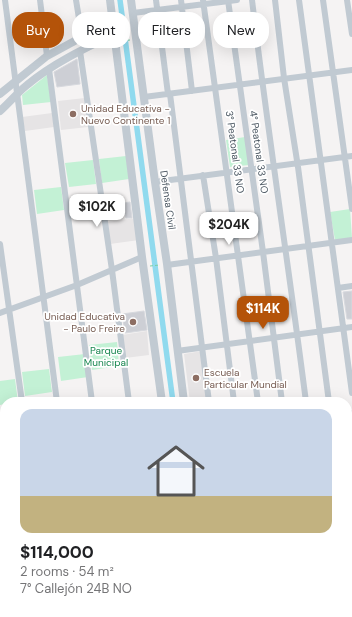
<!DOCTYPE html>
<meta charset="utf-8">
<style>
body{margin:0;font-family:"DM Sans",sans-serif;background:#f2f2f2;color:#202124;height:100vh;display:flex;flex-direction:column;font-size:15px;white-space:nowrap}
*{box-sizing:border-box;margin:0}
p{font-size:13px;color:#757577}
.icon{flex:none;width:22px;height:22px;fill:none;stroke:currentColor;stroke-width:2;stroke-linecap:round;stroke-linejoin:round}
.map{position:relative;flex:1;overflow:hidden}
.sheet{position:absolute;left:0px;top:397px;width:352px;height:220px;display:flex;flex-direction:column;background:#fff;border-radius:16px 16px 0 0;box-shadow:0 4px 16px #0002}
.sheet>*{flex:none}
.banner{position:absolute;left:12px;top:12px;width:328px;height:36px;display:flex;gap:8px}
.price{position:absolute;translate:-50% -34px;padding:0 9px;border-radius:8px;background:#fff;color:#222;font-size:13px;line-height:26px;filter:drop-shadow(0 1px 2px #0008)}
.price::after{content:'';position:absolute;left:50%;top:24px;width:12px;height:9px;margin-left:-6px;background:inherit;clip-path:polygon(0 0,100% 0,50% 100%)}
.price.selected{background:#b45309;color:#fff}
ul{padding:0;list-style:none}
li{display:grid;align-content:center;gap:8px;height:212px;padding:0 20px}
li span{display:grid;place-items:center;height:124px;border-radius:12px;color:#555}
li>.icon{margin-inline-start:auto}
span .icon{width:72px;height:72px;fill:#fffc;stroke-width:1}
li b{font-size:17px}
.pill{padding:0 14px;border-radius:16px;background:#fff;box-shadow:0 4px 16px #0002;font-size:14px;line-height:36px}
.pill.selected{background:#b45309;color:#fff}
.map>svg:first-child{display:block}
.education{fill:#e6e4e5}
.green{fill:#c3f1d5}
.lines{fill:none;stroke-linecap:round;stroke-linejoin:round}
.canal{stroke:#90daee;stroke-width:5.5}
.building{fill:#cdcfd5;stroke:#d7d9de}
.path{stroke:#7ad0a6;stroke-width:1;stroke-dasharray:3 2;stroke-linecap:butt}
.minor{stroke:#c1cad2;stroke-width:6}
.tertiary{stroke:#c1cad2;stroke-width:8}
.secondary{stroke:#c1cbd6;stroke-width:9}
.education-dot{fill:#8d6e63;stroke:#fff;stroke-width:1.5}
.labels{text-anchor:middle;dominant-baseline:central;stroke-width:3.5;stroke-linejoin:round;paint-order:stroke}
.education-label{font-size:10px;fill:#785e54;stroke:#fff;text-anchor:start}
.street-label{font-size:10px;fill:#4a5661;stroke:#fff}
.park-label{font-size:10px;fill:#17864f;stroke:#fff}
</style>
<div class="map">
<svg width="352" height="617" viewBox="0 0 352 617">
<rect width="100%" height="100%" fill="#f5f3f3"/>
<!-- education -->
<path class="education" d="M85,98l3,29 -27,3 -3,-29z
M52,113l2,14 -29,4 -3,-14z
M136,218l3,22 -29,4 -3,-22z
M147,331l2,24 -24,3 -3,-23z
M202,351l7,51h-19l-6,-48z"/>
<!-- green -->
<path class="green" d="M47,75l4,27 -28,3 -1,-10z
M245,137l4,28 -19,2 -4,-27z
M126,156l3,23 -27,4 -3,-24z
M93,160l3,24 -27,3 -4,-24z
M61,187l3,23 -27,4 -3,-24z
M350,209l2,29 -17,2 -5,-28z
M117,342l2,24 -27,4 -3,-25z
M85,354l3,23 -27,4 -3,-24z
M49,369l3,23 -27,4 -3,-24z
M15,379l3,23h-13v2l-5,1v-24z"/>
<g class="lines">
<!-- canal -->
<path class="canal" d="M120,0l53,402
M347,610l5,-2
M201,612l1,5
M328,617l13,-5"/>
</g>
<!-- building -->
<path class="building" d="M77,59l3,25 -23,3 -3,-15z
M130,202l2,16h-6l-3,-15z
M352,291v28h-5l-4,-27z
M144,311l3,19 -22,3 -3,-19z"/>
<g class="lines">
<!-- path -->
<path class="path" d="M123,41l7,-1
M150,266l10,-1"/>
<!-- minor -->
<path class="minor" d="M5,0l52,402
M40,0l7,56
M76,0l6,37
M156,0l12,94
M181,0l11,91
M203,0l55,402
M228,0l35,252 19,150
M252,0c16,134 37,268 54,402
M275,0l9,78 14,89 31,235
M299,0l53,393
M323,0l29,209
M347,0l5,34
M133,13l104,-13
M80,51l32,219 17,132
M49,69l43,333
M170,94l39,308
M144,97l208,-27
M203,175l13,83 18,144
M155,182l197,-26
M0,244l22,158
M167,265l185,-25
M338,288l14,-2
M0,313l77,-28 65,-28
M177,351l175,-24
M347,413h5
M1,496l4,31
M347,500l5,-1
M347,545l5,40
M17,612v5
M50,612l1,5
M85,612l1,5
M122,612l1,5
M157,612v5
M238,612l1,5
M260,612l1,5
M285,612l1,5"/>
<!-- tertiary -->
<path class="tertiary" d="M110,0l32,257 20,145
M131,0l24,182 12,82 17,138
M0,94l47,-38 35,-19 32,-12
M0,111c9,-8 17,-18 27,-26 25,-21 58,-37 88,-51
M0,484l5,-1
M0,496l5,-2
M192,612v5
M212,612l1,5"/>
<!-- secondary -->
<path class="secondary" d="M347,597l5,-2
M294,617l13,-5"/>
</g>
<!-- markers -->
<g class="education-dot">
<circle cx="73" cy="114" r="4"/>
<circle cx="133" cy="322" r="4"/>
<circle cx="196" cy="378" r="4"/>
</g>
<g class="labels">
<!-- education labels -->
<g class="education-label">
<text x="81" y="108">Unidad Educativa -<tspan x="81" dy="12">Nuevo Continente 1</tspan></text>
<text x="125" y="316" text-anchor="end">Unidad Educativa<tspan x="125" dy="12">- Paulo Freire</tspan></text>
<text x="204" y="372">Escuela<tspan x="204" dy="12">Particular Mundial</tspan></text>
</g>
<!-- street labels -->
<g class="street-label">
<text transform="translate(235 152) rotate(82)">3° Peatonal 33 NO</text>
<text transform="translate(259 152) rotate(82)">4° Peatonal 33 NO</text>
<text transform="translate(168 200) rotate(82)">Defensa Civil</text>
</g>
<!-- park labels -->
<g class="park-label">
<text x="106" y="350">Parque<tspan x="106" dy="12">Municipal</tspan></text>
</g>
</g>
</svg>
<b class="price" style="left:97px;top:228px">$102K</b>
<b class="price" style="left:229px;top:246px">$204K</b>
<b class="price selected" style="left:263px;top:330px">$114K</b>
<div class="banner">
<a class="pill selected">Buy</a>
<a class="pill">Rent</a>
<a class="pill">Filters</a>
<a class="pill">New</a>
</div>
<section class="sheet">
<ul>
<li><span style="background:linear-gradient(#c9d6e8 70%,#c2b280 0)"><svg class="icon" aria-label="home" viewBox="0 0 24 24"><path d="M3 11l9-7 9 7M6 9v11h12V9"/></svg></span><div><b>$114,000</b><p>2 rooms · 54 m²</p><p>7° Callejón 24B NO</p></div></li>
</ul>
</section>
</div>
